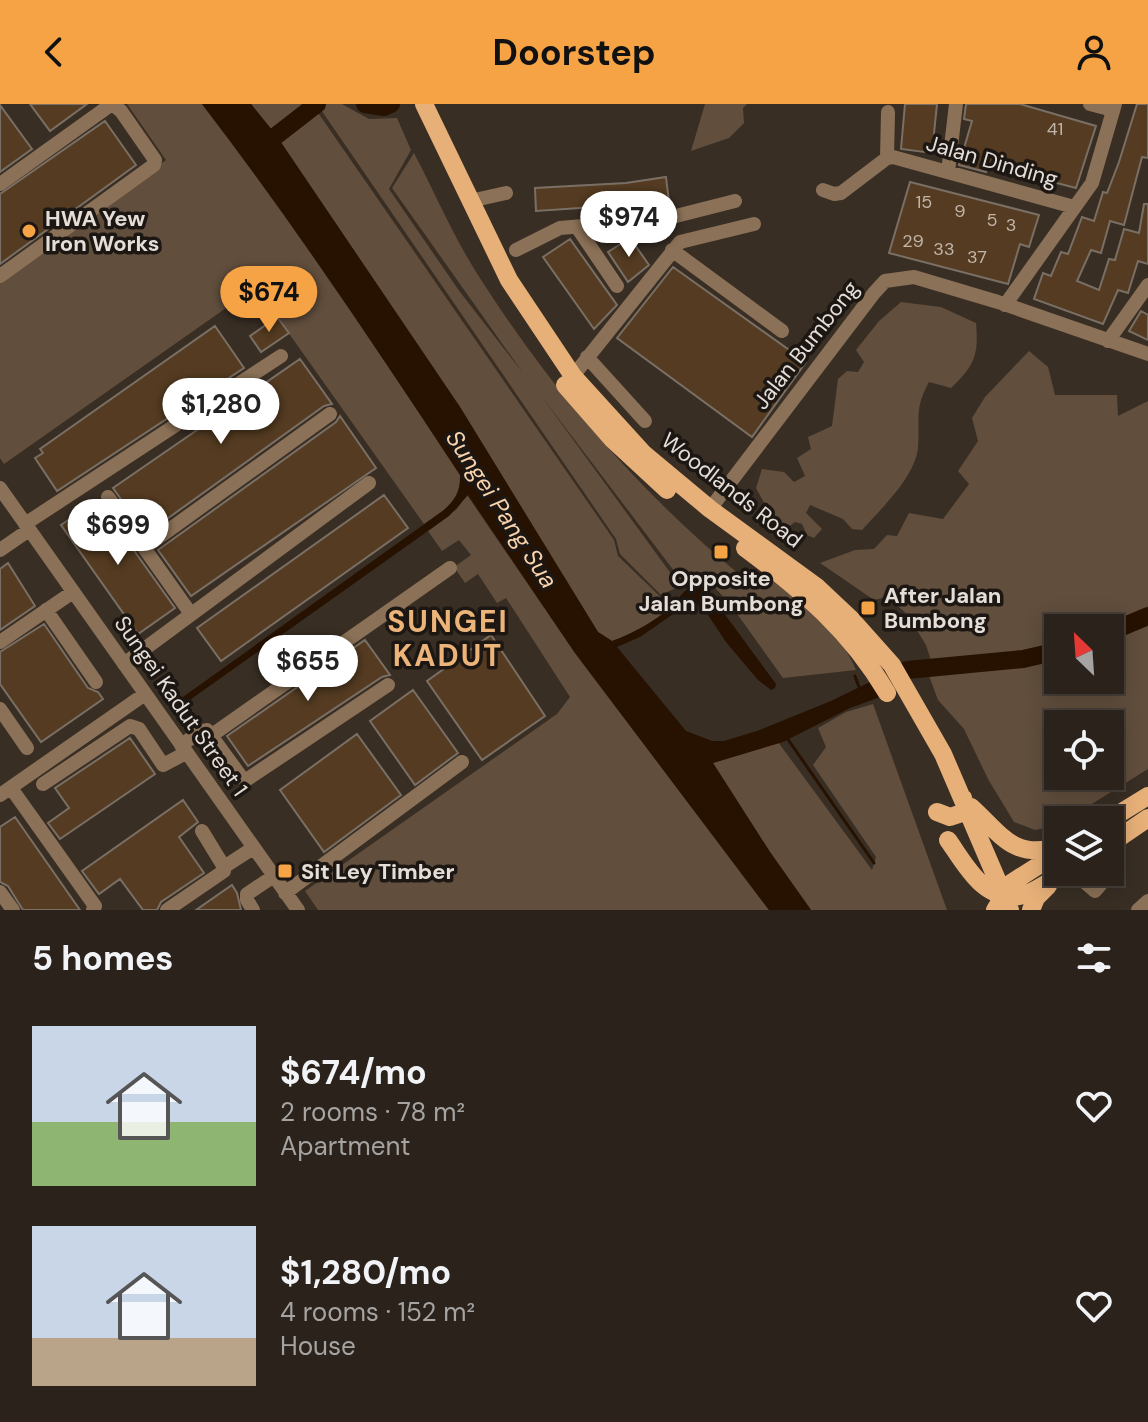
<!DOCTYPE html>
<meta charset="utf-8">
<style>
body{margin:0;font-family:"DM Sans",sans-serif;background:#362f28;color:#f1f3f6;height:100vh;display:flex;flex-direction:column;font-size:30px;white-space:nowrap}
*{box-sizing:border-box;margin:0}
p{font-size:26px;color:#a5a4a3}
.icon{flex:none;width:44px;height:44px;fill:none;stroke:currentColor;stroke-width:2;stroke-linecap:round;stroke-linejoin:round}
.map{position:relative;height:806px;overflow:hidden}
.drawer{display:flex;flex-direction:column;background:#2a221b;flex:1}
.drawer>*{flex:none}
.needle{width:52px;rotate:335deg}
.controls{position:absolute;left:1044px;top:510px;display:grid;gap:16px}
.controls a{display:grid;place-items:center;width:80px;height:80px;border-radius:0px;background:#2a221b;box-shadow:0 4px 20px #0003,0 0 0 2px #463f3a;font-size:40px}
.price{position:absolute;translate:-50% -68px;padding:0 18px;border-radius:28px;background:#fff;color:#222;font-size:26px;line-height:52px;filter:drop-shadow(0 2px 4px #0008)}
.price::after{content:'';position:absolute;left:50%;top:48px;width:24px;height:18px;margin-left:-12px;background:inherit;clip-path:polygon(0 0,100% 0,50% 100%)}
.price.current{background:#f5a345;color:#111}
ul{padding:0;list-style:none}
li{display:flex;align-items:center;gap:24px;height:200px;padding:0 32px}
li span{display:grid;place-items:center;flex:none;width:224px;height:160px;border-radius:0px;color:#555}
li>.icon{margin-inline-start:auto}
span .icon{width:96px;height:96px;fill:#fffc;stroke-width:1}
li b{font-size:34px}
h2{display:flex;justify-content:space-between;align-items:center;height:96px;padding:0 32px;font-size:34px}
header{display:flex;justify-content:space-between;align-items:center;height:104px;padding:0 32px;background:#f5a345;color:#111;font-size:36px;font-weight:700}
.map>svg:first-child{display:block}
.green{fill:#614e3d;fill-rule:evenodd}
.water{fill:#271100}
.lines{fill:none;stroke-linecap:round;stroke-linejoin:round}
.stream{stroke:#271100;stroke-width:3}
.river{stroke:#271100;stroke-width:18}
.building{fill:#543b21;stroke:#7a6f64;stroke-width:2}
.minor{stroke:#8b7157;stroke-width:14}
.major{stroke:#e7b079;stroke-width:18}
.poi-dot{fill:#f5a345;stroke:#1c1713;stroke-width:3}
.labels{text-anchor:middle;dominant-baseline:central;stroke-width:7;stroke-linejoin:round;paint-order:stroke}
.number-label{font-size:18px;fill:#c1b5aa}
.street-label{font-size:22px;fill:#e5ded8;stroke:#1c1713}
.poi-label{font-size:22px;font-weight:bold;fill:#e5ded8;stroke:#1c1713;text-anchor:start}
.water-label{font-size:24px;font-style:italic;fill:#f9d2ac;stroke:#1c1713}
.district-label{font-size:30px;font-weight:bold;letter-spacing:2px;fill:#edb47a;stroke:#1c1713}
</style>
<header><svg class="icon" aria-label="back" viewBox="0 0 24 24"><path d="M15 5l-7 7 7 7"/></svg>Doorstep<svg class="icon" aria-label="person" viewBox="0 0 24 24"><circle cx="12" cy="8" r="4"/><path d="M4 21q1-7 8-7t8 7"/></svg></header>
<div class="map">
<svg width="1148" height="806" viewBox="0 0 1148 806">
<rect width="100%" height="100%" fill="#382e24"/>
<!-- green -->
<path class="green" d="M127,0h75c92,120 175,245 258,371 1,26 -17,36 -36,49l-168,-237 -252,177 -4,-6v-181l166,-117z
M251,0h61l302,436 4,16 53,51c-17,15 -38,27 -59,34l-14,-9 -138,-225 -184,-272z
M317,0h25l27,15 28,-1 14,32 -22,39 71,103 63,81 -131,-185 22,-35c20,38 37,78 59,114 73,117 165,225 272,312l16,-7c35,28 78,55 95,98l-73,8 -53,-74 -25,-27 -21,7 -142,-187 138,189 -19,9 -41,-41 -4,-15z
M705,0h42l-4,4 1,15 -15,15 -38,13z
M901,198l40,5 35,16c3,33 -2,43 -25,65l-22,-6c-15,27 -9,37 -11,66 -3,29 -37,61 -56,82l-10,-1 -9,-10 -33,-14 -4,8 16,16 -8,9 -7,-3 -5,-11 -7,-2 -12,9 -7,-6 -20,-37 6,-19 22,3 10,10 11,-6 -8,-18 14,-9 -3,-12 24,-11 6,-47 9,-8 11,1 6,-10 -8,-12 23,-29z
M1029,247l19,16 7,28h62l1,21 30,-15v368l-82,51h-8l-2,6 -21,4 -21,-8 -26,-43 -24,-50 -26,-29 -10,-27 2,-16 -4,-12 -19,-31 -20,-17 -13,3 -54,-37 35,-13 19,-1 13,-14 10,1 12,-23 34,6 26,-35 -11,-13 20,-30 -6,-23 13,-21zM1058,524h52v52h-52zM1058,620h52v52h-52z
M467,391l108,158 194,257h-451l-13,-19 252,-177 13,-17 -64,-99 -9,5 -19,-29 -13,9 -11,-16 17,-12 -12,-15 -17,11 -14,-20 29,-22z
M873,600l74,206h-136l-41,-58 -57,-89 65,-21 94,128 4,-13 -63,-92 13,-18 -8,-19 28,-16z"/>
<!-- water -->
<path class="water" d="M202,0h49l25,31 184,272 138,225 14,9c20,-7 39,-18 56,-31 10,-9 14,-21 28,-25l11,5 69,94 -1,4 -4,2 -13,-10 -32,-38 -22,-33 -5,-4 -10,-2 -49,34 -23,10 69,84 26,10h12l33,-10 74,-30 41,-20 8,16 -30,11 -67,34 -70,21 57,89 41,58h-42l-194,-257 -107,-158 -19,21 -269,191 -4,-5 268,-192c12,-10 17,-20 16,-35 -83,-126 -166,-251 -258,-371z"/>
<g class="lines">
<!-- stream -->
<path class="stream" d="M855,572l4,11
M787,634l87,125"/>
<!-- river -->
<path class="river" d="M365,0l19,3 7,-3
M259,45l58,-45
M1110,528l38,-16
M907,566l116,-11 35,-8"/>
</g>
<!-- building -->
<path class="building" d="M30,0h57l-37,27z
M905,0h32l-5,49 -31,-4z
M966,0h54l76,22 -20,62 -23,-6 -1,3 -64,-18 -2,5 -27,-7 13,-44 -8,-2z
M1137,0h11v54l-6,-1 -18,68 -14,-4 -9,32 -10,-3 -14,31 22,9 10,-31 6,1 9,-31 15,4 5,-29h4v60l-10,-3 -10,32 -10,-3 -15,34 -69,-25 9,-26 8,3 10,-24 7,2 14,-37 12,4 9,-29 4,1 12,-31z
M0,1l32,44 -32,23z
M105,17l31,44 -136,99v-70z
M666,73l3,25 -133,9 -1,-23 91,-5z
M910,78l129,33 -10,32 -9,-3 -12,40 -119,-31z
M630,134l19,27 -21,17 -20,-30z
M570,135l47,66 -23,24 -51,-72z
M673,163l133,95 -54,75 -135,-99z
M1141,207l7,4v25l-19,-9z
M277,213l12,16 -28,19 -11,-16z
M215,222l29,42 -187,123 -22,-33 8,-5 -3,-4z
M300,255l32,45 -8,2 -178,128 -33,-46z
M340,312l36,52 -185,128 -33,-46 178,-128z
M384,391l24,33 -187,133 -24,-33z
M98,396l77,108 -37,26 -77,-109z
M8,459l27,43 -35,24v-61z
M44,520l44,64 10,4 5,7 -62,43 -41,-58v-32z
M491,531l54,81 -63,44 -55,-79z
M365,536l25,35 -8,2 -134,89 -21,-30z
M413,586l45,63 -43,32 -45,-64z
M357,630l44,61 -77,57 -44,-62z
M130,634l25,36 -95,65 -12,-16 21,-15 -14,-20z
M183,696l15,22 -19,15 25,36 -43,29 -4,8h-14l-23,-31 -21,15 -17,-23z
M15,713l65,93h-57l-15,-24 -8,-4v-55z
M232,781l5,8 4,17h-45z"/>
<g class="lines">
<!-- minor -->
<path class="minor" d="M1090,0l23,6
M887,54l1,-46
M948,68l8,-68
M0,80l109,-78h6l6,5 34,49 -1,5 -154,111
M823,86l11,4 7,-1 46,-35 6,-1 181,50
M470,97l36,-8
M577,123l40,59
M516,146l44,-22 104,-9 71,-18
M672,146l110,81
M1005,201l87,-122 23,-79
M1108,237l40,-56
M587,253l58,64
M573,272l107,-134 74,-18
M0,384l298,422
M108,393l83,117
M710,405l164,-216 11,-12 29,-4 84,25 150,52
M25,420l256,-168
M144,444l186,-134
M0,446l29,-20
M46,506l50,72
M0,538l73,-50
M124,560l245,-181
M0,605l27,39
M212,631l238,-167
M181,641l21,-14 5,-1 35,48 4,2 142,-95
M43,680l87,-58 9,3 24,36 23,-12
M11,684l84,118 -2,4
M0,691l145,-101
M202,727l22,36
M1073,768l22,19 6,-7
M0,788l13,18
M285,789l177,-131
M167,806l57,-39v-4l29,-19
M253,806l-6,-10v-6l27,-18
M1138,806l10,-9"/>
<!-- major -->
<path class="major" d="M424,0l85,176 64,96 71,78 66,55 107,78 34,32 41,46 51,89 67,156
M565,281l48,55 54,50
M745,444c58,43 105,82 142,145
M971,703c30,27 42,53 87,40
M937,708l13,5 12,-4 3,-7 -2,-8
M1109,716l39,-24
M948,736c17,24 35,61 71,56 15,-2 33,-17 46,-24
M1110,740l38,-26
M995,806l16,-27 47,-30
M1031,806l5,-12 12,-12"/>
</g>
<!-- markers -->
<g class="poi-dot">
<circle cx="29" cy="127" r="8"/>
<rect x="713" y="440" width="16" height="16" rx="4"/>
<rect x="860" y="496" width="16" height="16" rx="4"/>
<rect x="277" y="759" width="16" height="16" rx="4"/>
</g>
<g class="labels">
<!-- number labels -->
<g class="number-label">
<text x="1055" y="25">41</text>
<text x="924" y="98">15</text>
<text x="960" y="107">9</text>
<text x="992" y="116">5</text>
<text x="1011" y="121">3</text>
<text x="913" y="137">29</text>
<text x="944" y="145">33</text>
<text x="977" y="153">37</text>
</g>
<!-- street labels -->
<g class="street-label">
<text transform="translate(992 57) rotate(16)">Jalan Dinding</text>
<text transform="translate(806 241) rotate(-52)">Jalan Bumbong</text>
<text transform="translate(732 386) rotate(38)">Woodlands Road</text>
<text transform="translate(181 602) rotate(55)">Sungei Kadut Street 1</text>
</g>
<!-- poi labels -->
<g class="poi-label">
<text x="45" y="114">HWA Yew<tspan x="45" dy="25">Iron Works</tspan></text>
<text x="721" y="474" text-anchor="middle">Opposite<tspan x="721" dy="25">Jalan Bumbong</tspan></text>
<text x="884" y="491">After Jalan<tspan x="884" dy="25">Bumbong</tspan></text>
<text x="301" y="767">Sit Ley Timber</text>
</g>
<!-- water labels -->
<g class="water-label">
<text transform="translate(502 405) rotate(57)">Sungei Pang Sua</text>
</g>
<!-- district labels -->
<g class="district-label">
<text x="448" y="517">SUNGEI<tspan x="448" dy="34">KADUT</tspan></text>
</g>
</g>
</svg>
<div class="controls">
<a><svg class="needle" viewBox="-14 -14 28 28"><path d="M0-13l5 13h-10z" fill="#e53935"/><path d="M0 13l5-13h-10z" fill="#a5a4a3"/></svg></a>
<a><svg class="icon" aria-label="locate" viewBox="0 0 24 24"><circle cx="12" cy="12" r="6"/><path d="M12 2v4M12 18v4M2 12h4M18 12h4"/></svg></a>
<a><svg class="icon" aria-label="layers" viewBox="0 0 24 24"><path d="M12 4l9 5-9 5-9-5zM3 14l9 5 9-5"/></svg></a>
</div>
<b class="price" style="left:629px;top:155px">$974</b>
<b class="price current" style="left:269px;top:230px">$674</b>
<b class="price" style="left:221px;top:342px">$1,280</b>
<b class="price" style="left:118px;top:463px">$699</b>
<b class="price" style="left:308px;top:599px">$655</b>
</div>
<section class="drawer">
<h2>5 homes<svg class="icon" aria-label="filters" viewBox="0 0 24 24"><path d="M4 7h16M4 17h16"/><circle cx="9" cy="7" r="2"/><circle cx="15" cy="17" r="2"/></svg></h2>
<ul>
<li><span style="background:linear-gradient(#c9d6e8 60%,#8fb573 0)"><svg class="icon" aria-label="home" viewBox="0 0 24 24"><path d="M3 11l9-7 9 7M6 9v11h12V9"/></svg></span><div><b>$674/mo</b><p>2 rooms · 78 m²</p><p>Apartment</p></div><svg class="icon" aria-label="heart" viewBox="0 0 24 24"><path d="M12 20l-8-8c-3-5 5-10 8-4 3-6 11-1 8 4z"/></svg></li>
<li><span style="background:linear-gradient(#c9d6e8 70%,#b9a48a 0)"><svg class="icon" aria-label="home" viewBox="0 0 24 24"><path d="M3 11l9-7 9 7M6 9v11h12V9"/></svg></span><div><b>$1,280/mo</b><p>4 rooms · 152 m²</p><p>House</p></div><svg class="icon" aria-label="heart" viewBox="0 0 24 24"><path d="M12 20l-8-8c-3-5 5-10 8-4 3-6 11-1 8 4z"/></svg></li>
</ul>
</section>
